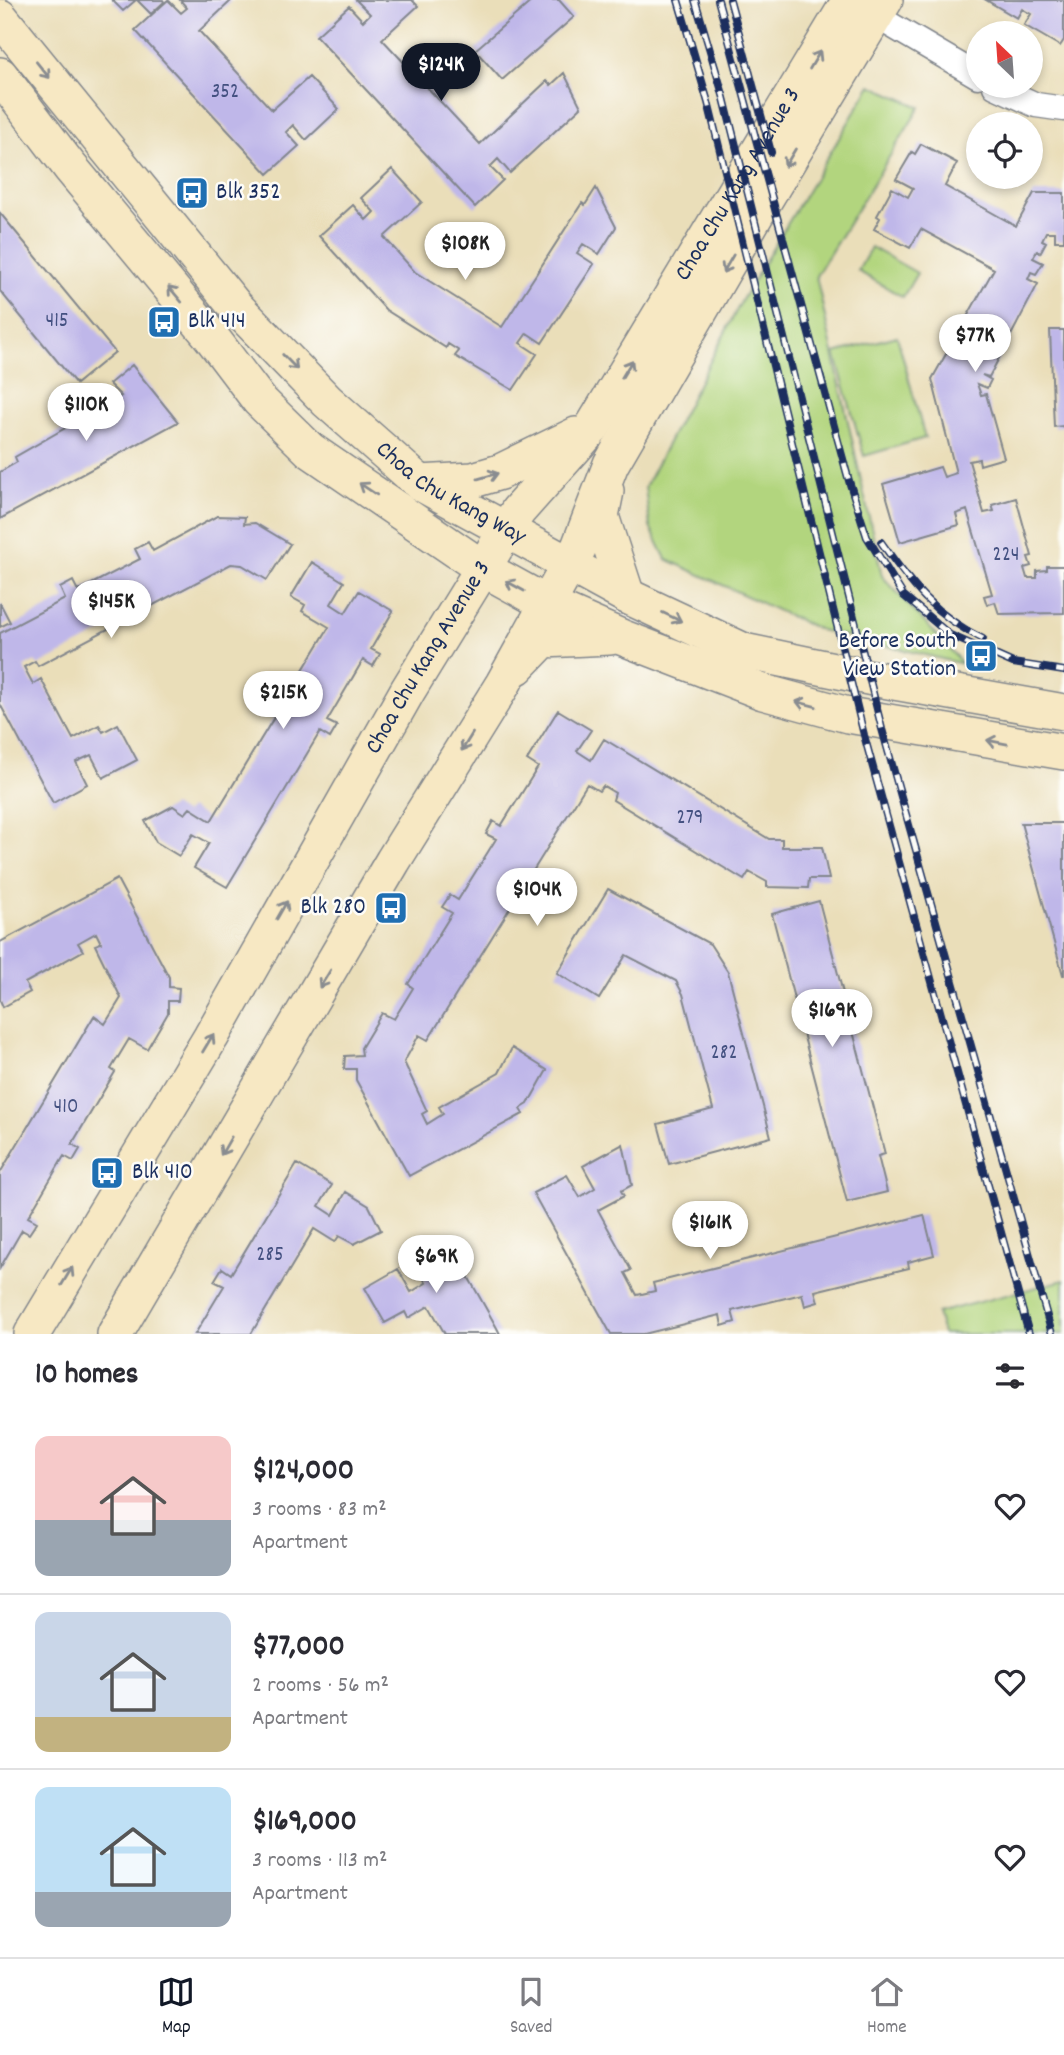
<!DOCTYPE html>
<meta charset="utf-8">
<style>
body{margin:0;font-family:Dekko,sans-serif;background:#f2f2f3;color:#2b2b33;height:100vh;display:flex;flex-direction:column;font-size:26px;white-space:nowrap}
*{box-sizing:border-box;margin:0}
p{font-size:23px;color:#7c7c81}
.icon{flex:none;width:38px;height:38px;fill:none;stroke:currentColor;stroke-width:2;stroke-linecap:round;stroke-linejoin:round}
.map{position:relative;height:1334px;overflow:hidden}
.drawer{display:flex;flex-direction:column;background:#fff;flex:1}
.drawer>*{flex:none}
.needle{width:46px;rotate:335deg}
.buttons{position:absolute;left:966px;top:21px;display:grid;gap:14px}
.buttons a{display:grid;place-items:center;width:77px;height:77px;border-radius:50%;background:#fff;box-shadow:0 4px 10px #0003;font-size:35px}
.price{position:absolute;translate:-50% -60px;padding:0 16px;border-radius:24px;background:#fff;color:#222;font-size:23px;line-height:46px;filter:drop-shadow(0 2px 4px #0008)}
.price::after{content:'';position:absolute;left:50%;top:42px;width:21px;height:16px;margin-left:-10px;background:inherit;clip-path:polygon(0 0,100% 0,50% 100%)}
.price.on{background:#111827;color:#fff}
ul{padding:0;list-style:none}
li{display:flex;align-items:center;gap:21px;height:175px;padding:0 35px}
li+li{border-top:2px solid #e1e1e2}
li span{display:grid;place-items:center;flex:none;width:196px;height:140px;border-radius:14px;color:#555}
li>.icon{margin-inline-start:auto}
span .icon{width:84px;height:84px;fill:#fffc;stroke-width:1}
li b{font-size:30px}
h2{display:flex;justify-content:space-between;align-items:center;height:84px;padding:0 35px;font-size:30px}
.menu{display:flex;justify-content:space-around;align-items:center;height:98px;border-top:2px solid #e1e1e2;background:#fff;font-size:19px;color:#7c7c81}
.menu a{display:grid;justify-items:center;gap:4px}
.menu .on{color:#111827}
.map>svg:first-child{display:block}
.green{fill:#b2d57e;stroke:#66826e;stroke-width:2}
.building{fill:#bfb7e9}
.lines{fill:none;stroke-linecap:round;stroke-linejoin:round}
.street-casing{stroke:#82868c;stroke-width:27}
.secondary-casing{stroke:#82868c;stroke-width:38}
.street{stroke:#fff;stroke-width:24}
.secondary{stroke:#f7e8c3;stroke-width:35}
.rail-casing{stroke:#1b2f5e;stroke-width:8}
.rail{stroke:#fdfcf7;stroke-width:5;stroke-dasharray:16;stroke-linecap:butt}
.oneway{stroke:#898c90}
.labels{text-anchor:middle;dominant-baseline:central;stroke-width:5;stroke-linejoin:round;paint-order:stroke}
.number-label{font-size:21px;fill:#445181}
.street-label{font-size:24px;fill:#1b2f5e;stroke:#fdfcf7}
.poi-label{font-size:24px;fill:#1b2f5e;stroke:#fdfcf7;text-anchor:start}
</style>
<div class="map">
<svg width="1064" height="1334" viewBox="0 0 1064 1334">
<rect width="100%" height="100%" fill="#fdfcf7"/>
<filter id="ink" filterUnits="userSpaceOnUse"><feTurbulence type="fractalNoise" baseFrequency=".0143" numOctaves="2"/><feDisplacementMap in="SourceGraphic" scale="14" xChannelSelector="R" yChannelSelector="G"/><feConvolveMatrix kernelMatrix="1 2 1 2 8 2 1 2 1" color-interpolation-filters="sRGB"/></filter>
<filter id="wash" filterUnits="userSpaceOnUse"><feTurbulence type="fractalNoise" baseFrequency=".00686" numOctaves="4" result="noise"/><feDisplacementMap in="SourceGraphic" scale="28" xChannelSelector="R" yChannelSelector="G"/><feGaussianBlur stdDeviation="1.57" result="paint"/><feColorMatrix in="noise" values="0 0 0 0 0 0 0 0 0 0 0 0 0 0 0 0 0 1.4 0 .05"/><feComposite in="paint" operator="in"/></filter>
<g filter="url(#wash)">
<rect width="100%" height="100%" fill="#eadeb9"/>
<!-- green -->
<path class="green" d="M871,85l49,22 -104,169 66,300 81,88 -143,-34 -154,-71 -16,-32 -5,-40 98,-189z
M871,247l46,26 -14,24 -45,-26z
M897,336l28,102 -61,18 -29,-103z
M1064,1280v54h-121l-6,-21z"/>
<g id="blocks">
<!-- building -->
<path class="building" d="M112,0h24l-13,11z
M137,0h26l1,2 -13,12z
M168,0l13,13 6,-5 -7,-8h52l-33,31 73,79 37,-33 30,32 -33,31 -13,-15 -7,7 13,14 -31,28 -133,-144z
M356,0h56l6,6 -36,33 98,105 67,-63 4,4 13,-12 17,34 -71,66 -12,-14 -8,8 13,13 -28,27 -159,-171 33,-30 14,15 7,-7z
M533,0h26l15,17 -72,63 -27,-30z
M986,0h78v40l-4,6 -36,-21 7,-11 -9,-5 -5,9z
M921,144l36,19 -12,23 71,40 18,-33h30v48h-9v-9h-9l-4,8 4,2 -6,11 -3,-2 -4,7 10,5 -7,11 -5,-2 -3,7 10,5 -49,93 -7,-2 9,5 -4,8 -10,-4 4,11 5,-1 18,64 -24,7 -1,-6 -10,2 15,52 10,-2 -2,-6 24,-7 16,58 -4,1 3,9 -7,2 3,10h10v-7l10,-1v-4h17v47l-65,1 -4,-12 -8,3 -3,-9 8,-2 -25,-84 -11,4 3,11 -59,17 -17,-58 57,-17 4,10 12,-4 -24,-94 62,-110 -73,-40 -11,19 -36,-19 6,-11 -3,-2 15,-28 16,9 5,-9 -17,-9 16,-27 3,2z
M392,169l30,33 -38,35 31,35 87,55 80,-124 3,2 11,-17 20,39 -17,27 -16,-10 -6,9 17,11 -52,79 -15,-10 -7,10 17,11 -24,36 -58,-34 4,-5 -11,-7 -2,4 -60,-38 -67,-74 34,-31 13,15 8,-8 -13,-14z
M0,213l115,139 -39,32 -76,-93z
M1050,330h14v96l-10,1z
M132,365l46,57 -178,97v-47l17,-10 -2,-5 106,-61 -12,-12z
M217,516l28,1 -1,7 11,-1 35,21 -23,36 -25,-15 -11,-1 -193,102 -3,-5 -11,6 9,17 8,-5 32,60 26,-14 4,7 15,-8 19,36 -34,18 -12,-23 -15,7 11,22 -34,19 -53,-99v-71l65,-34 -5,-11 13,-7 5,10 62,-32 -5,-10 13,-7 5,9z
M312,562l32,20 -13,22 14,9 14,-22 34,20 -22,38 9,5 -7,12 -10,-6 -36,61 10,5 -7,12 -10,-6 -93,155 -33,-19 15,-25 -16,-9 -14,22 -23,-14 -11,-21 28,-15 12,8 5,-6 21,13 118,-194 -27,-16 3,-6 -14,-8z
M0,603l10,19 -10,5z
M558,710l33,20 -14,21 14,9 13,-21 165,100h13v8h40l7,32h-20l-1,9 -41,-1v-5l-18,-10 -5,8 -131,-80 2,-7 -12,-7 -4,5 -12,-7 -159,256 -9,-5 -15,27 23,49 -5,3 5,10 16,-10 -4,-7 60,-34 13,-25 35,22 -19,34 -8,5 3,5 -114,62 -53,-96v-11h-12l1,-13 17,-1 -1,-7 21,-35 12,6 19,-31 -5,-4 44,-71 -10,-6 8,-12 8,5 38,-61 -10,-5 7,-13 8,5 37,-59 -11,-7z
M1021,823h43v152h-1z
M117,879l52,98v10l10,1 -1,13h-10v12l-21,36 -18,-10 -18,30 4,3 -43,72 8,5 -7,12 -9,-5 -36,61 9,5 -8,12 -7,-4 -22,38v-95l94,-157 11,8 16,-26 -26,-53 6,-2 -5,-10 -18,10 5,8 -58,32 5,9 -27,15 -3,-7v-58z
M608,889l102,55 18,28 43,165 -102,27 -11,-40 55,-15 -30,-115 -7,-13 -50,-26 -27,44 -42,-26z
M819,901l66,253 -7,2 9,36 -40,10 -75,-288z
M623,1144l9,41 -11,6 3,5 -26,14 33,60 -6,3 12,22 18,-4 -2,-8 271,-68 10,40 -26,7 1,6 -94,23 3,11 -13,4 -3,-12 -70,17 3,11 -13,4 -2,-11 -76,19h-33l-78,-141 34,-18 13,22 15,-9 -12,-22z
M297,1164l35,21 -13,21 14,9 13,-23 23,14 12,24 -27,14 -15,-8 -4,6 -21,-13 -63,105h-56l29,-48 -10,-5 8,-13 9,6z
M448,1241l49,87 3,6h-55l-16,-28 -21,12 -3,-6 -20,11 -20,-35 33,-19 13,23 15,-9 -12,-23z"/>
</g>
</g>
<g filter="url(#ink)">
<use href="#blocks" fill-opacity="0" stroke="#82868c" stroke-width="2"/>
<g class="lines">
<defs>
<path id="street" d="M862,8l116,68
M995,86l41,19 28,4"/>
<g id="secondary">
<path id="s1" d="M0,17l236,290 91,94 93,82 207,113 117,55 133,28 187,33"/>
<path d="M0,75l70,92 139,167 50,66 51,50 174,119 71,39 66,29 142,55 85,23 216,37"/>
<path d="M420,483l53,-3 27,-8 76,-37"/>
<path d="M606,491l-5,25 26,80"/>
<path d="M517,667l26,-27 67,-3"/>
<path id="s2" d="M32,1334l179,-297 197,-347 110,-179 74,-83 258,-428"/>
<path d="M115,1334l278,-473 110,-177 76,-137 32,-83 147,-253 127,-211"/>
</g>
</defs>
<!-- street casing -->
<use href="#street" class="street-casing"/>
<!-- secondary casing -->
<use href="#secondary" class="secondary-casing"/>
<!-- street -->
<use href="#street" class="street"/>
<!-- secondary -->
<use href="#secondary" class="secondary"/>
<defs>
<path id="rail" d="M678,0l30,102 156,633 165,599
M695,0l29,98 158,631 170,605
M718,0l131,481 18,56 36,58 47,40 63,28 51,8
M730,0l41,152
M881,542c31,44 53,73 102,97"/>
</defs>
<!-- rail casing -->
<use href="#rail" class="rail-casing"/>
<!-- rail -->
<use href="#rail" class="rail"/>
</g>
<!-- one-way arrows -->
<defs><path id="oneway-shaft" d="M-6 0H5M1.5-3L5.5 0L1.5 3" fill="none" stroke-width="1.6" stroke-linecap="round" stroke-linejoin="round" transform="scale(1.75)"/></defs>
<g class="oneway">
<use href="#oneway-shaft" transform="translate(815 60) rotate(-59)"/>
<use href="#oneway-shaft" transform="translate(43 70) rotate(51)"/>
<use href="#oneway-shaft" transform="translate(790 158) rotate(121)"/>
<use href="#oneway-shaft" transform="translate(728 264) rotate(120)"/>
<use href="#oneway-shaft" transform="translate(175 294) rotate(-130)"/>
<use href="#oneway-shaft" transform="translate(290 362) rotate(46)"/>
<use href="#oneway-shaft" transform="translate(627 369) rotate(-59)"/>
<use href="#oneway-shaft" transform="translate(488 476) rotate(-16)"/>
<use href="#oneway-shaft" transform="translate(368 489) rotate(-146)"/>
<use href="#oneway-shaft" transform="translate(515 586) rotate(-151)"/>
<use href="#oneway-shaft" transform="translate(672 617) rotate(25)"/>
<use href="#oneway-shaft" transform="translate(806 704) rotate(-165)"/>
<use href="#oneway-shaft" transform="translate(467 742) rotate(122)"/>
<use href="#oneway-shaft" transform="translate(997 742) rotate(-169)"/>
<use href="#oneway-shaft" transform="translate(282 910) rotate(-60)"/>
<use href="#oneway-shaft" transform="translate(325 979) rotate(122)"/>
<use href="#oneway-shaft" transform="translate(208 1043) rotate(-59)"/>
<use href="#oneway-shaft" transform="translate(226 1146) rotate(120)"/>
<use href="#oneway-shaft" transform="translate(67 1276) rotate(-59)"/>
</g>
</g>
<!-- icons -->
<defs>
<symbol id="bus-square" viewBox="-11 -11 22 22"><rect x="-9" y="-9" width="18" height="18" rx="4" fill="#1f6fb2" stroke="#fdfcf7"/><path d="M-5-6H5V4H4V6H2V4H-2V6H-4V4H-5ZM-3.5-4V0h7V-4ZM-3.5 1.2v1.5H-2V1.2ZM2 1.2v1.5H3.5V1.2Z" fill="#fff"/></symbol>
</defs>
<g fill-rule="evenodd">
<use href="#bus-square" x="173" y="174" width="38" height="38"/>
<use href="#bus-square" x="145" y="303" width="38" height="38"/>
<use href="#bus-square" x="962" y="637" width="38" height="38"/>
<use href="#bus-square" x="372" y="889" width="38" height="38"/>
<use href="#bus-square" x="88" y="1154" width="38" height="38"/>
</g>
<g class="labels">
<!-- number labels -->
<g class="number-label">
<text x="225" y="93">352</text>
<text x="57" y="322">415</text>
<text x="1006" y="556">224</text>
<text x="690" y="819">279</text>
<text x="724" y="1054">282</text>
<text x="66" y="1108">410</text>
<text x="270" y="1256">285</text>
</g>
<!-- street labels -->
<g class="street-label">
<text stroke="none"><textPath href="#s2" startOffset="1351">Choa Chu Kang Avenue 3</textPath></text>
<text stroke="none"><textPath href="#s1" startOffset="660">Choa Chu Kang Way</textPath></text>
<text stroke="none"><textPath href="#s2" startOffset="784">Choa Chu Kang Avenue 3</textPath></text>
</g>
<!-- poi labels -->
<g class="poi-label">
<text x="216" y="193">Blk 352</text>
<text x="188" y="322">Blk 414</text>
<text x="956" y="642" text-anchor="end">Before South<tspan x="956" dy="28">View Station</tspan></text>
<text x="366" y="908" text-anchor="end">Blk 280</text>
<text x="132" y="1173">Blk 410</text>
</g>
</g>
</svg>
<div class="buttons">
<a><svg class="needle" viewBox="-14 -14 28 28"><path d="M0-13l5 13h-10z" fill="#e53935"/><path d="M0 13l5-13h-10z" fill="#7c7c81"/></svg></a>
<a><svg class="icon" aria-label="locate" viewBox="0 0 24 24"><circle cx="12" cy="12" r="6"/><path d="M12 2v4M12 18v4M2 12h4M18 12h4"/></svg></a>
</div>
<b class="price on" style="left:441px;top:103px">$124K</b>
<b class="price" style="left:465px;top:282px">$108K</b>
<b class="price" style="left:975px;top:374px">$77K</b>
<b class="price" style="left:86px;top:443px">$110K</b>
<b class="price" style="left:111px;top:640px">$145K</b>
<b class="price" style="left:283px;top:731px">$215K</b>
<b class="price" style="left:537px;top:928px">$104K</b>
<b class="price" style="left:832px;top:1049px">$169K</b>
<b class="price" style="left:710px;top:1261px">$161K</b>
<b class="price" style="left:436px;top:1295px">$69K</b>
</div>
<section class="drawer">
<h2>10 homes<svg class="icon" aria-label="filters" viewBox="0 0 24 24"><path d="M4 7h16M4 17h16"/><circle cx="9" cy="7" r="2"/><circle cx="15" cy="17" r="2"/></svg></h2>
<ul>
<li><span style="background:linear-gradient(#f6c9c9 60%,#9aa5b1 0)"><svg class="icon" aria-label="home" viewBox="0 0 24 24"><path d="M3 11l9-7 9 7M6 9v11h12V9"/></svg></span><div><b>$124,000</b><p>3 rooms · 83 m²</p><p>Apartment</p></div><svg class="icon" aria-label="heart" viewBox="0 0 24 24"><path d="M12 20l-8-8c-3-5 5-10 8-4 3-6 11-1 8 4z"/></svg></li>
<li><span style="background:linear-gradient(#c9d6e8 75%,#c2b280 0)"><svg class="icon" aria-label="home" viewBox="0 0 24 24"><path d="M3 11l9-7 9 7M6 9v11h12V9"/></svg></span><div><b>$77,000</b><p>2 rooms · 56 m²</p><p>Apartment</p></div><svg class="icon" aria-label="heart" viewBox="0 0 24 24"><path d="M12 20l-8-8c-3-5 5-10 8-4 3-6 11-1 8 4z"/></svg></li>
<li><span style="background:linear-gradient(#bfe0f5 75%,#9aa5b1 0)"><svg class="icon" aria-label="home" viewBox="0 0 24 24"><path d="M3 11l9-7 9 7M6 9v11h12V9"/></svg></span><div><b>$169,000</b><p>3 rooms · 113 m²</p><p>Apartment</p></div><svg class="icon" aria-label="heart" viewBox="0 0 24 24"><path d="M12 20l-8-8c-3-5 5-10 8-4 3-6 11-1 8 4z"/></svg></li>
</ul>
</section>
<nav class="menu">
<a class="on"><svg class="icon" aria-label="map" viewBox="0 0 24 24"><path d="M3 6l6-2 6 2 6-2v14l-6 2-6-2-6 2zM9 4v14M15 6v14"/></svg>Map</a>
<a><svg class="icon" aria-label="saved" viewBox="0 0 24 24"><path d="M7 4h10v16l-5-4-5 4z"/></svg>Saved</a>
<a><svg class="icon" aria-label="home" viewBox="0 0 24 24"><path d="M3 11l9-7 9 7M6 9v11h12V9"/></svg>Home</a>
</nav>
